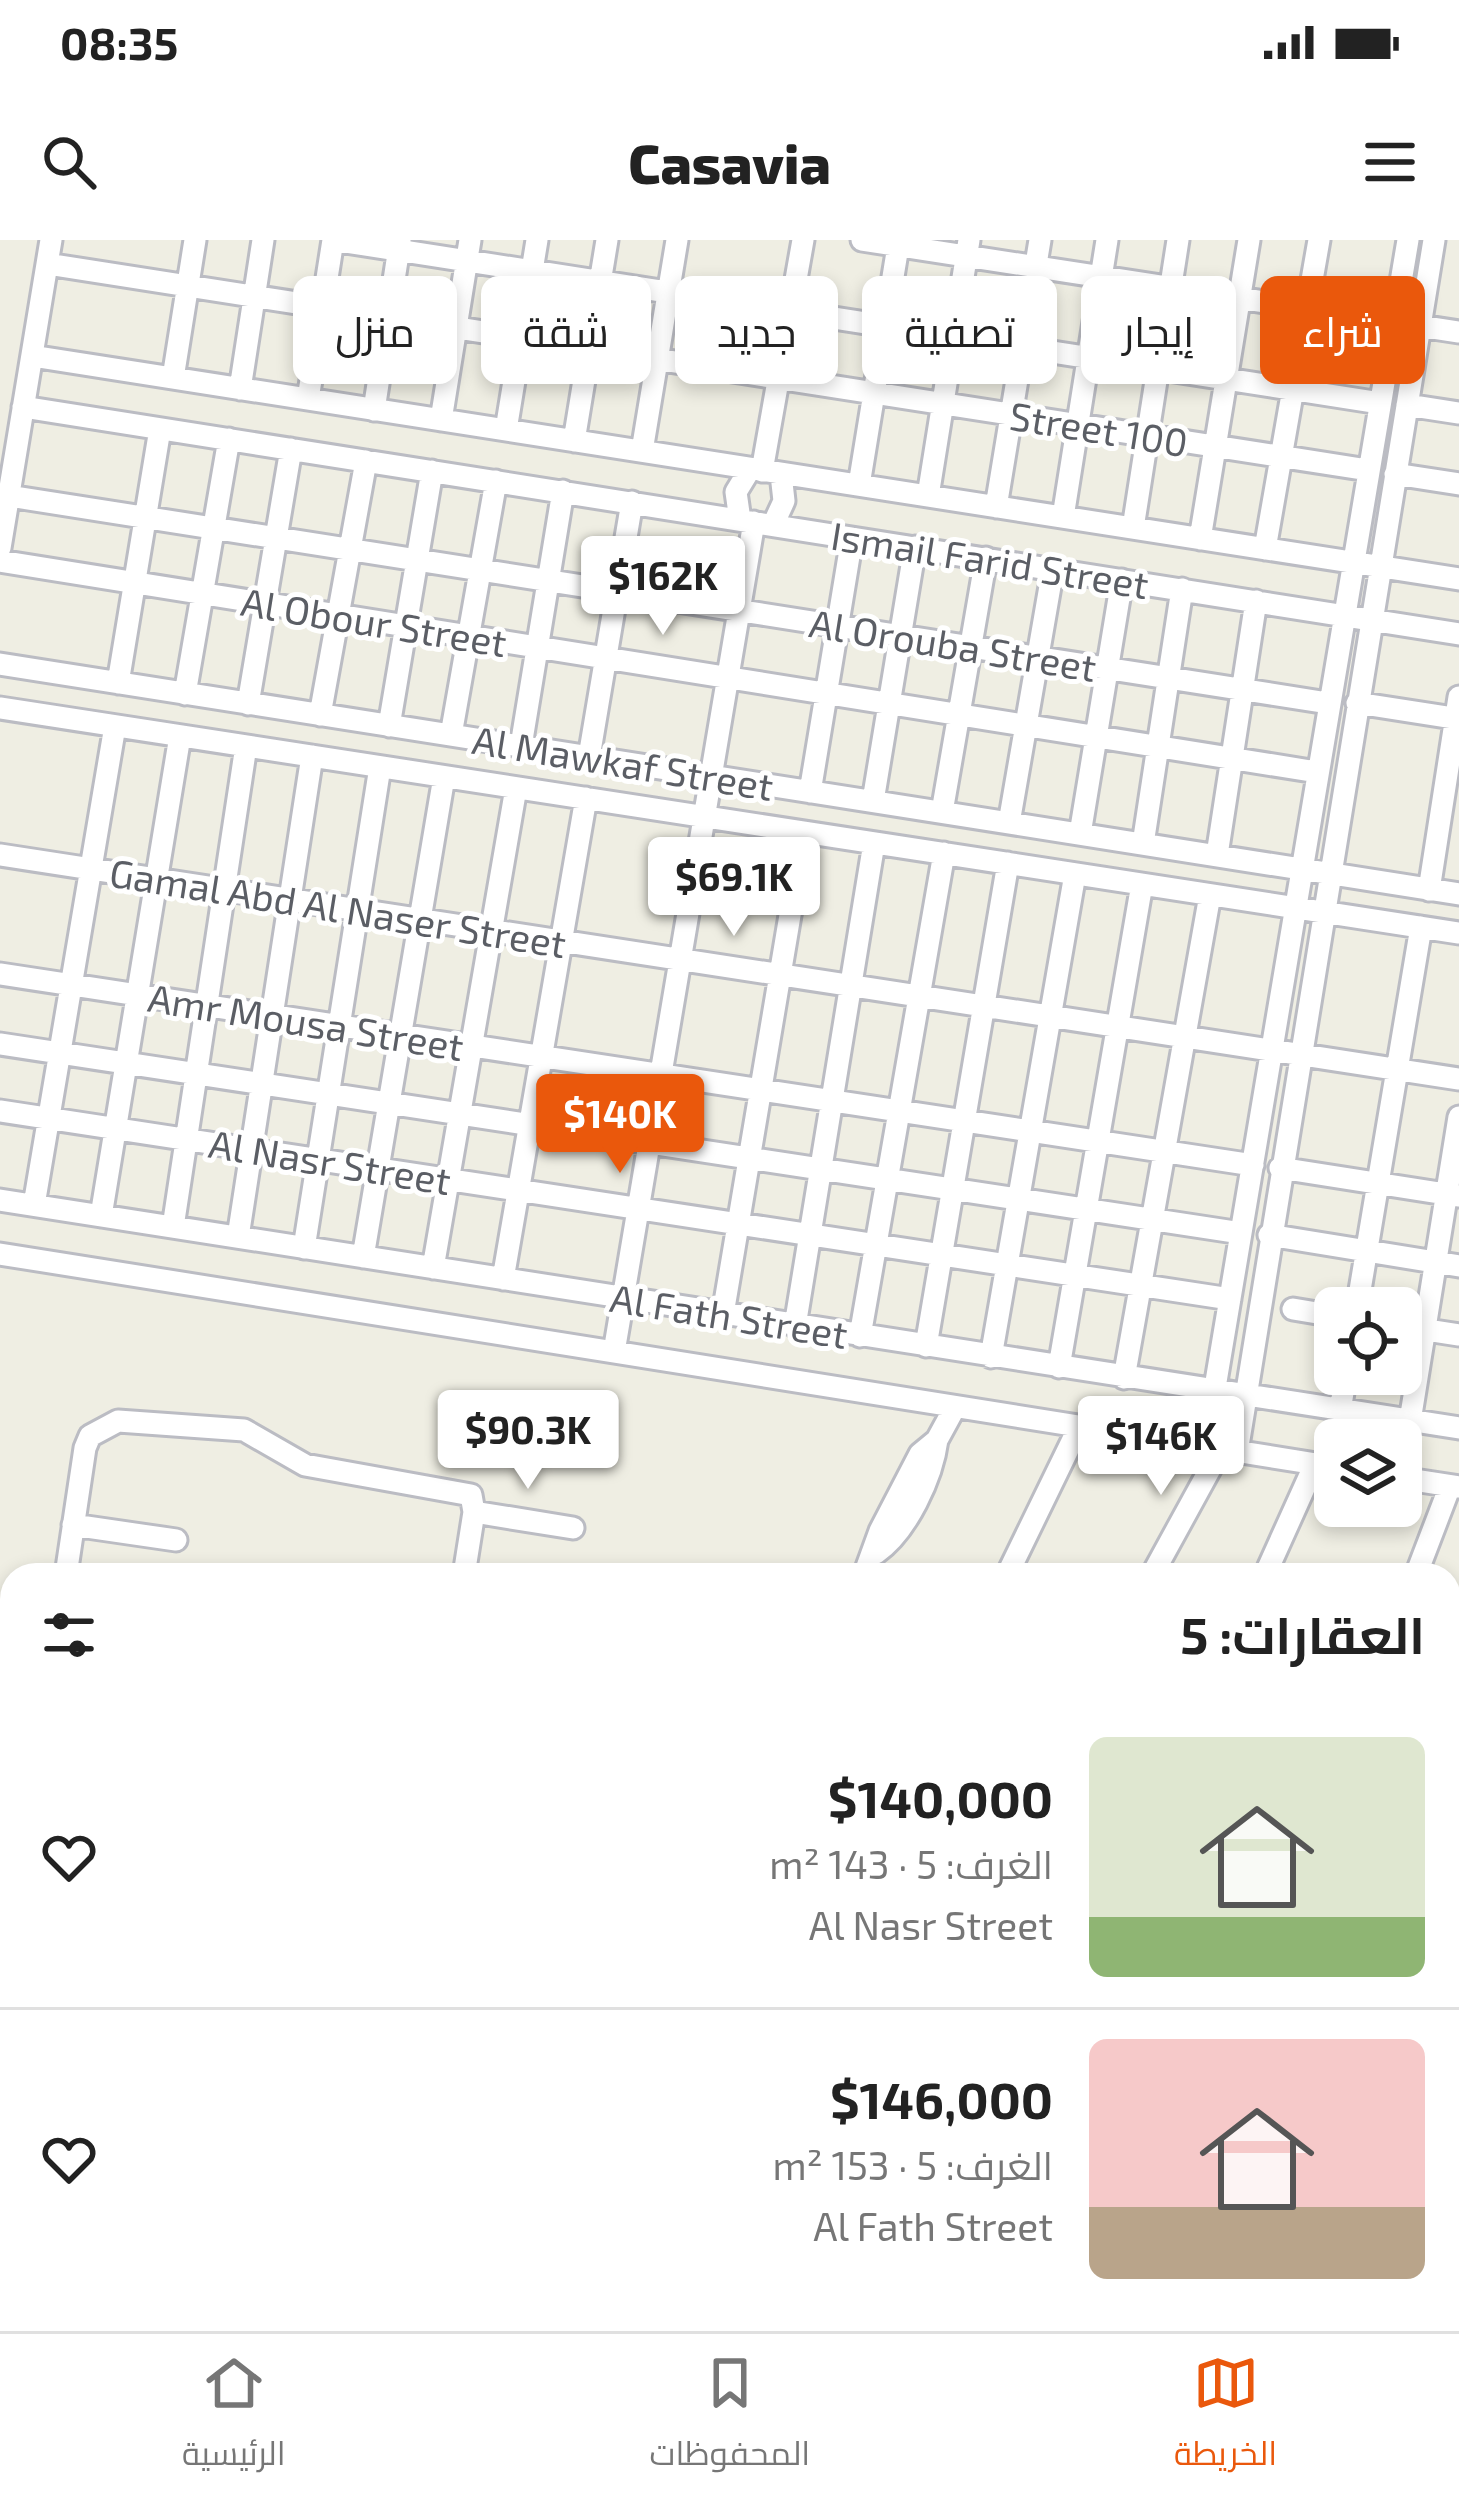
<!DOCTYPE html>
<html lang="ar">
<meta charset="utf-8">
<style>
body{margin:0;font-family:"Exo 2",Cairo,sans-serif;background:#f6f6f6;color:#222;direction:rtl;height:100vh;display:flex;flex-direction:column;font-size:45px;white-space:nowrap}
*{box-sizing:border-box;margin:0}
p{font-size:39px;color:#767676}
.icon{flex:none;width:66px;height:66px;fill:none;stroke:currentColor;stroke-width:2;stroke-linecap:round;stroke-linejoin:round}
.map{position:relative;flex:1;overflow:hidden;direction:ltr}
.sheet{position:absolute;left:0px;top:1323px;width:1461px;height:768px;display:flex;flex-direction:column;background:#fff;border-radius:36px 36px 0 0;box-shadow:0 6px 18px #0003;direction:rtl}
.sheet>*{flex:none}
.hud{position:absolute;left:36px;top:36px;width:1389px;height:108px;direction:rtl;display:flex;gap:24px}
.tools{position:absolute;left:1314px;top:1047px;display:grid;gap:24px}
.tools a{display:grid;place-items:center;width:108px;height:108px;border-radius:18px;background:#fff;box-shadow:0 6px 18px #0003;font-size:60px}
.price{position:absolute;translate:-50% -102px;padding:0 27px;border-radius:12px;background:#fff;color:#222;font-size:39px;line-height:78px;filter:drop-shadow(0 3px 6px #0008)}
.price::after{content:'';position:absolute;left:50%;top:72px;width:36px;height:27px;margin-left:-18px;background:inherit;clip-path:polygon(0 0,100% 0,50% 100%)}
.price.selected{background:#ea580c;color:#fff}
ul{padding:0;list-style:none}
li{display:flex;align-items:center;gap:36px;height:300px;padding:0 36px}
li+li{border-top:3px solid #e0e0e0}
li span{display:grid;place-items:center;flex:none;width:336px;height:240px;border-radius:18px;color:#555}
li>.icon{margin-inline-start:auto}
span .icon{width:144px;height:144px;fill:#fffc;stroke-width:1}
li b{font-size:51px}
h2{display:flex;justify-content:space-between;align-items:center;height:144px;padding:0 36px;font-size:51px}
.chip{padding:0 42px;border-radius:18px;background:#fff;box-shadow:0 6px 18px #0003;font-size:42px;line-height:108px}
.chip.selected{background:#ea580c;color:#fff}
.status{display:flex;justify-content:space-between;align-items:center;height:84px;padding:0 60px;background:#fff;direction:ltr}
.status svg{height:33px;fill:currentColor}
header{display:flex;justify-content:space-between;align-items:center;height:156px;padding:0 36px;background:#fff;font-size:54px;font-weight:800}
.dock{display:flex;justify-content:space-around;align-items:center;height:168px;border-top:3px solid #e0e0e0;background:#fff;font-size:33px;color:#767676}
.dock a{display:grid;justify-items:center;gap:6px}
.dock .selected{color:#ea580c}
.map>svg:first-child{display:block}
.lines{fill:none;stroke-linecap:round;stroke-linejoin:round}
.street-casing{stroke:#bbbcc3;stroke-width:27}
.street{stroke:#fff;stroke-width:21}
.labels{text-anchor:middle;dominant-baseline:central;stroke-width:10;stroke-linejoin:round;paint-order:stroke}
.street-label{font-size:39px;fill:#5b5e65;stroke:#fff}
</style>
<div class="status"><b>08:35</b><svg viewBox="0 0 49 12"><path d="M0 12V9h3v3zM5 12V6h3v6zM10 12V3h3v9zM15 12V0h3v12zM26 1h20v11H26zM47 4h2v5h-2z"/></svg></div>
<header><svg class="icon" aria-label="menu" viewBox="0 0 24 24"><path d="M4 6h16M4 12h16M4 18h16"/></svg>Casavia<svg class="icon" aria-label="search" viewBox="0 0 24 24"><circle cx="10" cy="10" r="6"/><path d="M15 15l6 6"/></svg></header>
<div class="map">
<svg width="1459" height="2091" viewBox="0 0 1459 2091">
<rect width="100%" height="100%" fill="#efeee3"/>
<g class="lines">
<defs>
<path id="street" d="M333,0l1047,163
M862,0l597,92
M47,24l1321,206
M32,116l1427,223
M173,138l22,-138
M240,149l23,-149
M308,159l25,-159
M1407,165l52,8
M23,167l1436,227
M374,170l26,-169
M441,180l29,-180
M506,190l31,-190
M574,201l33,-201
M642,211l35,-211
M762,231l41,-231
M1395,234l64,10
M859,245l40,-245
M9,256l1319,207
M928,256l41,-256
M996,267l44,-267
M1063,277l44,-277
M740,280l-4,-28 14,-23
M773,285l11,-24 -3,-27
M1133,288l45,-288
M1200,299l49,-299
M0,308l51,-308
M1265,309l54,-309
M0,321l1317,211
M0,424l1459,230
M118,443l42,-254
M185,454l44,-255
M1357,463l102,16
M248,464l43,-255
M0,468l1459,225
M320,475l46,-254
M389,486l43,-255
M451,495l45,-254
M521,506l42,-255
M589,517l43,-255
M810,552l42,-254
M873,561l42,-254
M942,572l44,-254
M1009,583l44,-254
M1080,594l42,-254
M1143,604l39,-255
M0,615l1459,224
M1217,615l39,-254
M1429,650l30,-193
M0,734l1253,191
M0,804l1241,189
M0,871l1230,188
M1280,928l178,28
M0,960l1459,228
M34,965l81,-479
M101,976l79,-480
M173,987l73,-481
M1269,995l190,31
M238,997l74,-481
M304,1008l76,-481
M0,1014l1335,213
M363,1017l81,-480
M433,1028l83,-480
M503,1039l83,-481
M1357,1068l64,-381
M1293,1069l42,7
M723,1074l81,-482
M795,1086l79,-483
M1401,1086l58,9
M860,1096l84,-483
M926,1106l82,-483
M614,1112l140,-830
M991,1117l84,-483
M1059,1127l83,-483
M1124,1138l86,-483
M1340,1171l6,-37
M1410,1181l49,-304
M1205,1207l203,-1207
M1237,1212l197,-1212
M1401,1238l58,9
M474,1272l99,16
M73,1285l103,15
M876,1313c31,-22 56,-75 61,-113
M66,1335l19,-127 5,-12 28,-15 126,9 61,35 166,30 3,17 -10,63
M864,1335l16,-44 40,-77 17,-14 18,-33
M1007,1335l72,-148
M1152,1335l69,-126
M1265,1335l50,-111
M1416,1335l34,-89
M1453,1519l6,-13
M0,1544l12,1
M0,1585l12,1
M0,1722l12,9
M1449,1735l10,1
M0,1760l12,9
M1449,1774l10,1
M1449,1865h10
M0,1884l12,8
M1449,1922l10,-2
M284,2079l17,12
M463,2079l13,12
M802,2091l19,-12"/>
</defs>
<!-- street casing -->
<use href="#street" class="street-casing"/>
<!-- street -->
<use href="#street" class="street"/>
</g>
<g class="labels">
<!-- street labels -->
<g class="street-label">
<text transform="translate(1099 188) rotate(9)">Street 100</text>
<text transform="translate(990 319) rotate(9)">Ismail Farid Street</text>
<text transform="translate(374 381) rotate(9)">Al Obour Street</text>
<text transform="translate(953 404) rotate(9)">Al Orouba Street</text>
<text transform="translate(623 522) rotate(9)">Al Mawkaf Street</text>
<text transform="translate(338 667) rotate(9)">Gamal Abd Al Naser Street</text>
<text transform="translate(306 781) rotate(9)">Amr Mousa Street</text>
<text transform="translate(330 921) rotate(9)">Al Nasr Street</text>
<text transform="translate(729 1075) rotate(9)">Al Fath Street</text>
</g>
</g>
</svg>
<div class="tools">
<a><svg class="icon" aria-label="locate" viewBox="0 0 24 24"><circle cx="12" cy="12" r="6"/><path d="M12 2v4M12 18v4M2 12h4M18 12h4"/></svg></a>
<a><svg class="icon" aria-label="layers" viewBox="0 0 24 24"><path d="M12 4l9 5-9 5-9-5zM3 14l9 5 9-5"/></svg></a>
</div>
<b class="price" style="left:663px;top:398px">$162K</b>
<b class="price" style="left:734px;top:699px">$69.1K</b>
<b class="price selected" style="left:620px;top:936px">$140K</b>
<b class="price" style="left:528px;top:1252px">$90.3K</b>
<b class="price" style="left:1161px;top:1258px">$146K</b>
<div class="hud">
<a class="chip selected">شراء</a>
<a class="chip">إيجار</a>
<a class="chip">تصفية</a>
<a class="chip">جديد</a>
<a class="chip">شقة</a>
<a class="chip">منزل</a>
</div>
<section class="sheet">
<h2>العقارات: 5<svg class="icon" aria-label="filters" viewBox="0 0 24 24"><path d="M4 7h16M4 17h16"/><circle cx="9" cy="7" r="2"/><circle cx="15" cy="17" r="2"/></svg></h2>
<ul>
<li><span style="background:linear-gradient(#dfe7d0 75%,#8fb573 0)"><svg class="icon" aria-label="home" viewBox="0 0 24 24"><path d="M3 11l9-7 9 7M6 9v11h12V9"/></svg></span><div><b>$140,000</b><p>الغرف: 5 · 143 m²</p><p>Al Nasr Street</p></div><svg class="icon" aria-label="heart" viewBox="0 0 24 24"><path d="M12 20l-8-8c-3-5 5-10 8-4 3-6 11-1 8 4z"/></svg></li>
<li><span style="background:linear-gradient(#f6c9c9 70%,#b9a48a 0)"><svg class="icon" aria-label="home" viewBox="0 0 24 24"><path d="M3 11l9-7 9 7M6 9v11h12V9"/></svg></span><div><b>$146,000</b><p>الغرف: 5 · 153 m²</p><p>Al Fath Street</p></div><svg class="icon" aria-label="heart" viewBox="0 0 24 24"><path d="M12 20l-8-8c-3-5 5-10 8-4 3-6 11-1 8 4z"/></svg></li>
</ul>
</section>
</div>
<nav class="dock">
<a class="selected"><svg class="icon" aria-label="map" viewBox="0 0 24 24"><path d="M3 6l6-2 6 2 6-2v14l-6 2-6-2-6 2zM9 4v14M15 6v14"/></svg>الخريطة</a>
<a><svg class="icon" aria-label="saved" viewBox="0 0 24 24"><path d="M7 4h10v16l-5-4-5 4z"/></svg>المحفوظات</a>
<a><svg class="icon" aria-label="home" viewBox="0 0 24 24"><path d="M3 11l9-7 9 7M6 9v11h12V9"/></svg>الرئيسية</a>
</nav>
